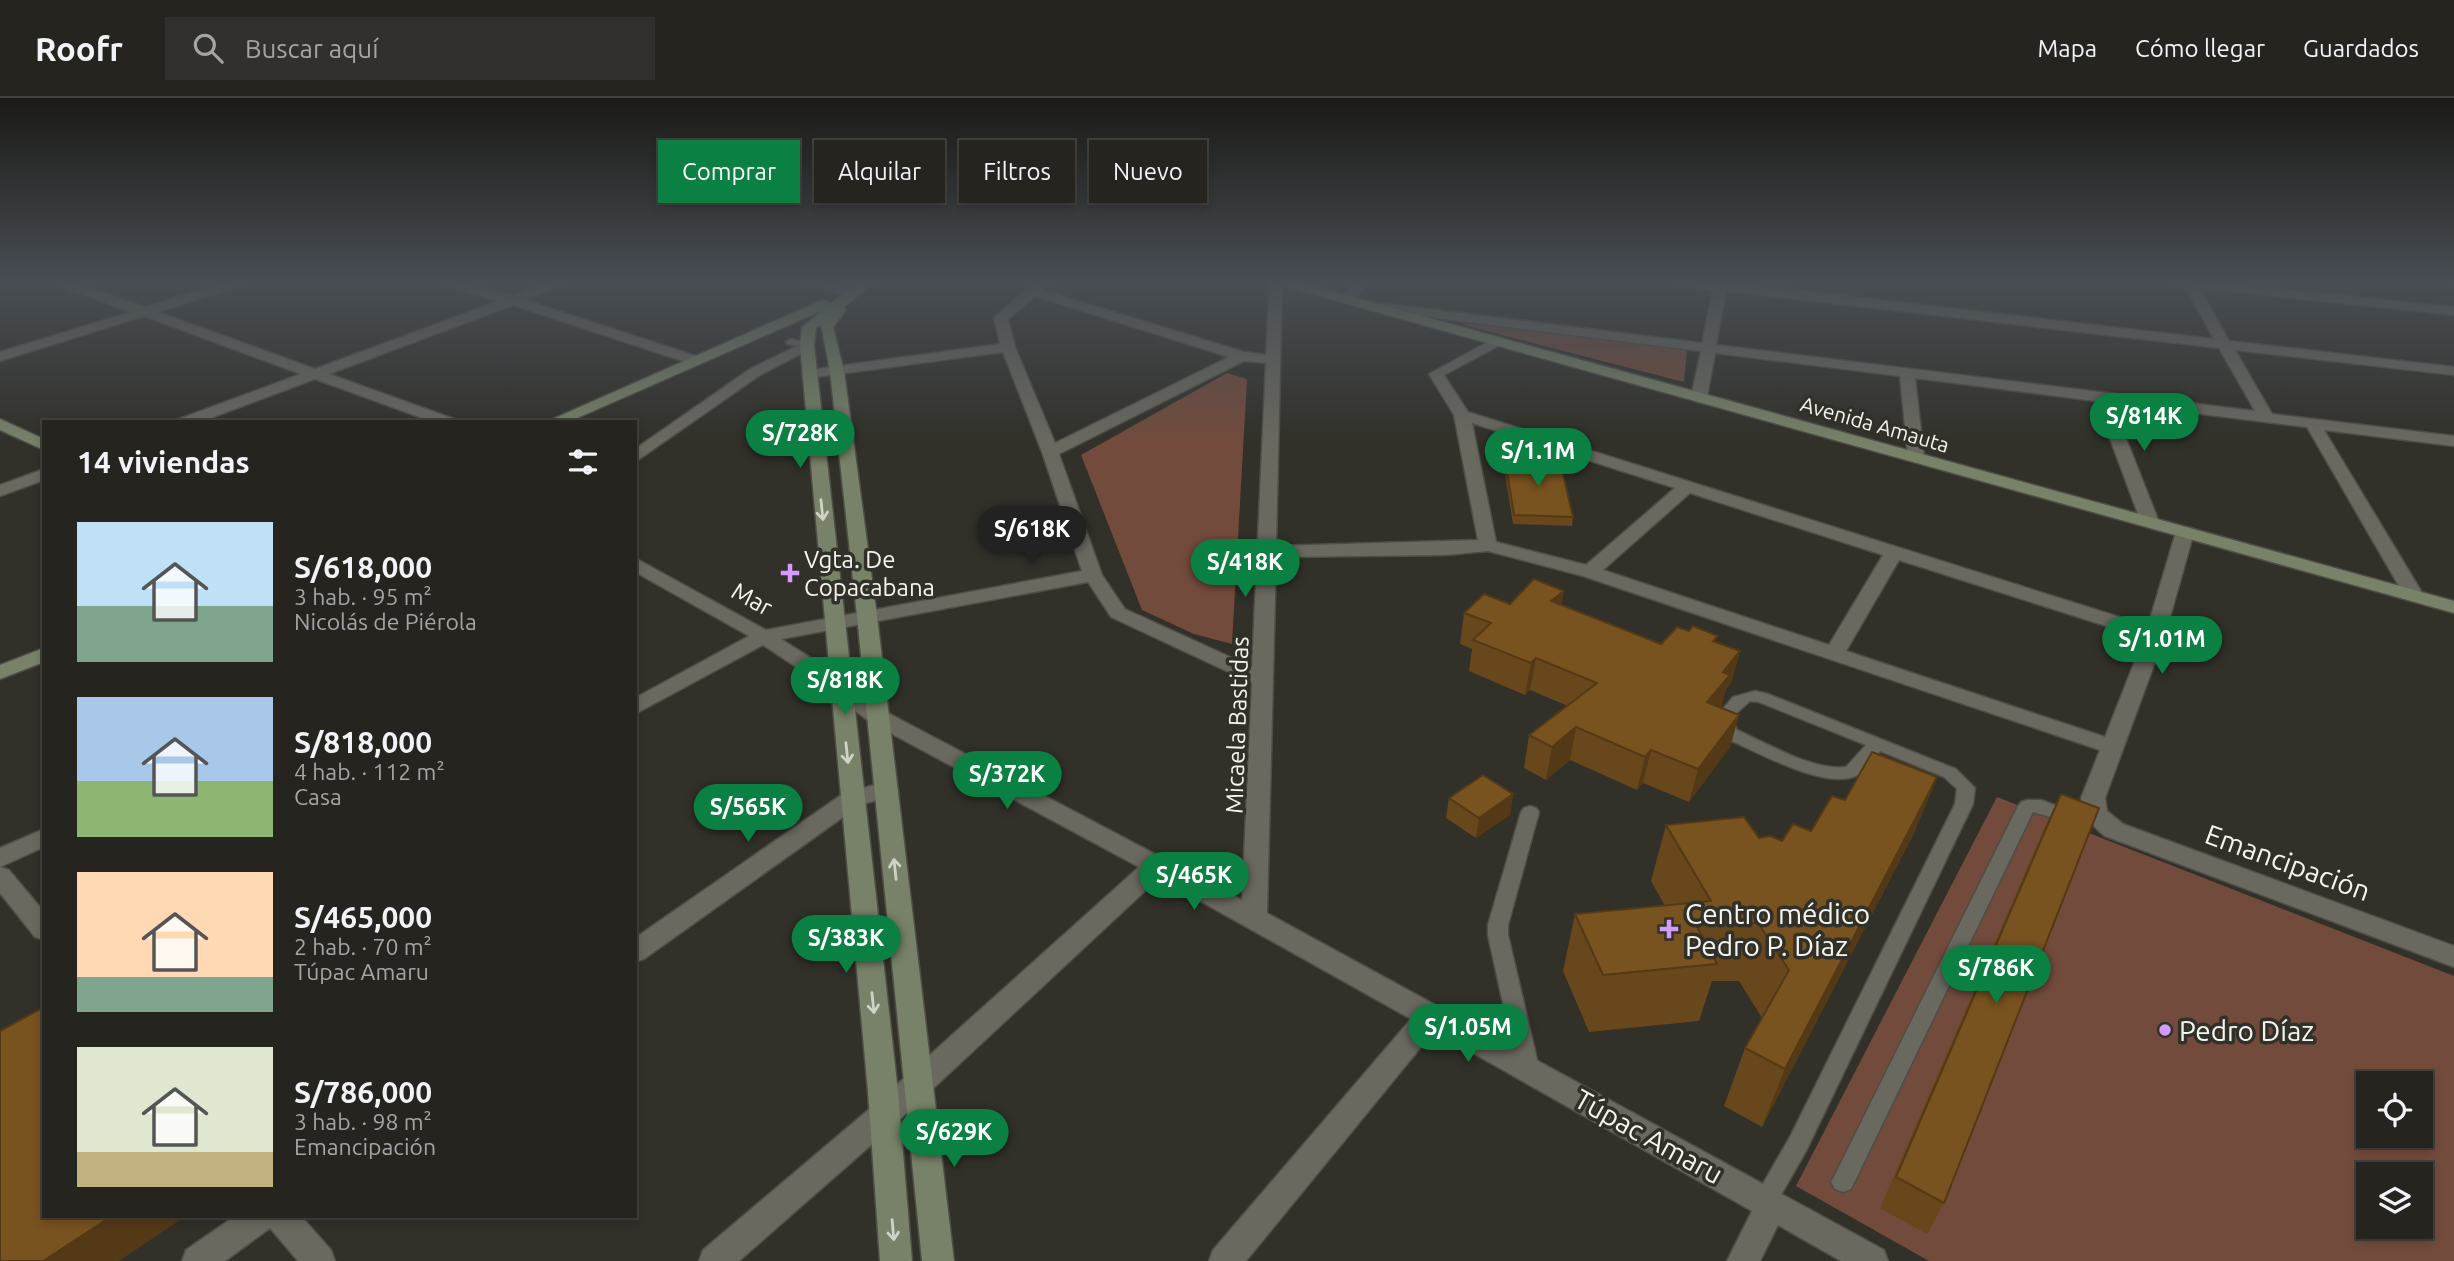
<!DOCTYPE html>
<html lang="es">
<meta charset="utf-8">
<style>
body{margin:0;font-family:Ubuntu,sans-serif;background:#31302c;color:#f1f3f6;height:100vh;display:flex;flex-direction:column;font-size:26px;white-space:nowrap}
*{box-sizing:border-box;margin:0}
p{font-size:23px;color:#a3a4a4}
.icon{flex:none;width:38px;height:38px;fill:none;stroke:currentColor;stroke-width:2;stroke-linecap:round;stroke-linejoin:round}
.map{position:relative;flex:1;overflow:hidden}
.side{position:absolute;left:42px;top:322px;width:595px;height:798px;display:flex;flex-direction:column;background:#25241f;border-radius:0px;box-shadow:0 4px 10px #0003,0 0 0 2px #42413d}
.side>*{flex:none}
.hud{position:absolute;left:658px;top:42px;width:665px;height:63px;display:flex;gap:14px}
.controls{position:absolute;left:2356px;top:973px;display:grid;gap:14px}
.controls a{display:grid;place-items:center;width:77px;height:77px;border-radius:0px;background:#25241f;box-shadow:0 4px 10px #0003,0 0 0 2px #42413d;font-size:35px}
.price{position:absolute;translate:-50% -60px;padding:0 16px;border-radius:24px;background:#0b8043;color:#fff;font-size:23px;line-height:46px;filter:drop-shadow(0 2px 4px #0008)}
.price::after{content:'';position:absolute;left:50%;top:42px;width:21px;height:16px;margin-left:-10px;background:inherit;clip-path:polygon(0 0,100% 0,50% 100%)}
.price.selected{background:#222;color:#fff}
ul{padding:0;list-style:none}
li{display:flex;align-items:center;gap:21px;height:175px;padding:0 35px}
li span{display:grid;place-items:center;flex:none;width:196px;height:140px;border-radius:0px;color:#555}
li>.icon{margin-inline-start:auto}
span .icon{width:84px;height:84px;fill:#fffc;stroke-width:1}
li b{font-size:30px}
h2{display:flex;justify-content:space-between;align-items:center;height:84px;padding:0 35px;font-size:30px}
.tag{padding:0 24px;border-radius:0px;background:#25241f;box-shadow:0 4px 10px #0003,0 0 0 2px #42413d;font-size:24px;line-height:63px}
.tag.selected{background:#0b8043;color:#fff}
header{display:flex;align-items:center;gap:42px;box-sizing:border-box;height:98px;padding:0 35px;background:#25241f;border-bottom:2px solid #42413d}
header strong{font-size:33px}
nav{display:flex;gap:38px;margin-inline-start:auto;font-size:24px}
.search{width:490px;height:63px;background:#31302c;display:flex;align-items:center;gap:18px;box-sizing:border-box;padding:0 24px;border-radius:0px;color:#a3a4a4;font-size:26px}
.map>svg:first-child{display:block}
.green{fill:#734b3c;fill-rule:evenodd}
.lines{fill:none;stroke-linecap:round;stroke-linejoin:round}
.lane-casing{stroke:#4e4d47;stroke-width:3}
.street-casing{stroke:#4e4d47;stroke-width:3}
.secondary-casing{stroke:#4e4d47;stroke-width:3}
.lane{fill:#6a6960;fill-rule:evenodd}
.street{fill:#6a6960;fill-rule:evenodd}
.secondary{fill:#778268;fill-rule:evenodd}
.wall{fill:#67471b}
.shaded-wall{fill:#543916}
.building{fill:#78521f;stroke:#543916;stroke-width:2}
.oneway{stroke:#cfd2c7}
.poi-dot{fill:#d39cfc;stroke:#313029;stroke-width:2.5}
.labels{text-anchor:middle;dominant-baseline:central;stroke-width:7;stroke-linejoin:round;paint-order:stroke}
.far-street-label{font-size:21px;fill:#f5f5f0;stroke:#313029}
.poi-label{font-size:24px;fill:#f5f5f0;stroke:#313029;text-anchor:start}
.street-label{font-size:24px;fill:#f5f5f0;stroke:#313029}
.near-street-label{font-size:28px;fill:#f5f5f0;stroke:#313029}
.near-poi-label{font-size:28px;fill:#f5f5f0;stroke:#313029;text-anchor:start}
</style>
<header>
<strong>Roofr</strong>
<div class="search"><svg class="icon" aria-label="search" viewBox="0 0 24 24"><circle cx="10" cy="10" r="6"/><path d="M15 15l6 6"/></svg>Buscar aquí</div>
<nav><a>Mapa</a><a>Cómo llegar</a><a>Guardados</a></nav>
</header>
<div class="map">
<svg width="2454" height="1163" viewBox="0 0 2454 1163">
<rect width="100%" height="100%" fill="#313029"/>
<!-- green -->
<path class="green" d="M1470,222l217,30 -3,32 -221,-57z
M1227,275l20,6 -15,265 -38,-10 -52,-24 -61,-155z
M1997,699l457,179v285h-525l-133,-75zM2368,985h52v53h-52zM2368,1076h52v53h-52z"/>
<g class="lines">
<defs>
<path id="lane" d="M791,241l20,4 1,2 -5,3 -20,-4 -1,-2z
M1755,593l13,3 188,75 19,19 -2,16 -167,347 -33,58 -8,3 -8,-3 -4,-8 37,-64 165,-333 2,-15 -13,-12 -64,-26c-6,8 -13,19 -22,24 -31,17 -102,-24 -133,-37l-8,-11 -2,-9 18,-21zM1750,603l9,1 107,43 -20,22c-33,4 -79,-24 -109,-37l-6,-12z
M2027,702h14l38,14 3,4 -3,4 -6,2 -40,-12 -182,377 -8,3 -8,-3 -4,-7 4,-7 183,-369 3,-4z
M1530,708l6,2 3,4 -31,113v10l31,133 -3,6 -8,3 -8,-3 -3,-6 -29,-133v-10l33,-113 3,-4z"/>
<path id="street" d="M56,184h17l72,25 82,-25h19l-1,3 -87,27 157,57 184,-68 -57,-16 -1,-3h20l51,14 38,-14h17l-42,18 177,58 2,3 -7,4 -5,-1 -179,-59 -184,69 125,45 2,3h-23l-118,-43 -115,43h-23l2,-3 122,-45 -157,-58 -144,45v-9l131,-40 -74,-27z
M807,184h21l32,10 -7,4 -45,-11z
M1035,184h14l-7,8 202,62 22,3 4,-73h12l-6,264 202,-6 -24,-125 -25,-41 68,-37 7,4 -2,3 -58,31 24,37 680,214 28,-94 9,-5 6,1 3,4 -29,103 -60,163 2,13 16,13 331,122v21l-349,-131c-13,-10 -22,-21 -24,-38l19,-48 -517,-174 -95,-25 -43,4 -169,2 -9,356 617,337 4,11h-47l-63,-36 -18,36h-33l25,-50 -318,-180 -188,230h-37l4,-11 198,-231 -252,-141 -264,246 -156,137h-40l4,-11 170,-144 266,-239 -269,-145 -57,-44 -50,-33 -128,69v-16l114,-62 -114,-64v-14l131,72 316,-59 -40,-119 -39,-100 -194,26 -7,-4 7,-4 191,-26 -6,-26zM1035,198l194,61 -174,86 -40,-96 -7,-28zM1244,263l22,2 -14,304 -127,-58 -23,-34 -43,-121zM1472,325l203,65 -89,77 -90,-23zM1690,395l193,62 -54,90 -226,-75zM1899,462l245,78 -39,99 -259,-86zM1088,484l23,35 141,66 -10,217 -356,-188 -58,-43 -47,-30z
M1356,184h13l-17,20h-10l-2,-3z
M1672,184h55l487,57 -29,-52 -15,-2 -1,-3h41l244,25v8l-255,-27 30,53 225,26v8l-219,-25 37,64 182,22v10l-130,-16 100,166 -3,4h-14l-100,-173 -195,-24 47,119 -9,5 -9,-5 -45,-121 -181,-23 9,79 -8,5 -8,-5 -8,-81 -185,-23 -8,44 -8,5 -8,-5 10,-46 -329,-41 -7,-4 7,-4 330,41 11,-53 -35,-4zM1726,193l493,57 36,63 -539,-66z
M807,243l5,1v6l-52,27 -125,87v-13l115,-80z
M44,371v11l-44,16v-11z
M886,684l8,3 4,5 -4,5 -34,10 -216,154 -9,3v-24l209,-145z
M44,731v18l-44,20v-19z
M0,769l9,3 35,42v28l-9,-3 -35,-44z
M235,1118h66l30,34 4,11h-37l-28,-33 -45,33h-43l4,-11z"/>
<path id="secondary" d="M860,184h14l-30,25 2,3 -13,17 11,44 33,245 77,645h-32l-65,-645 -27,-245 -9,-46 -5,3 -2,17 84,747 14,169h-32l-12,-169 -68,-747 2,-18 21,-17 -255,112h-22l274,-121 5,-1 6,3z
M1279,184h20l1155,319v12l-1174,-328z
M0,321l44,20v11l-44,-20z
M44,550v14l-44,17v-14z"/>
</defs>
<!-- lane casing -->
<use href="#lane" class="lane-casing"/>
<!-- street casing -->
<use href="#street" class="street-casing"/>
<!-- secondary casing -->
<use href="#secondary" class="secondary-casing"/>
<!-- lane -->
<use href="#lane" class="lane"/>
<!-- street -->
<use href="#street" class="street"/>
<!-- secondary -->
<use href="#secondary" class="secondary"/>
</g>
<!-- wall -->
<path class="wall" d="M1505,361l68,58 -1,9 -59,-2 -9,-56z
M1564,493l-3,14 100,39 55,-2 24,9 -9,32 -5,6 -5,18 18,8 -9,32 -41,55 -46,-19 -6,7 -67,-30 -24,20 -22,-12 5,-33 39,-29 -38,-16 -5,5 -56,-24 3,-22 -12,-5 4,-31 46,-9z
M1937,679l-23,56 -152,294 -38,-21 21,-58 17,-30 -23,-37h-27l-13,40 -110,11 -26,-61 12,-57 90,-8 -14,-25 15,-56 116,16 29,-10 34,-31z
M1513,696l-3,21 -34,23 -30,-20 3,-20z
M2061,696l-117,409 -17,31 -47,-26 166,-384z"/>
<!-- shaded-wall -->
<path class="shaded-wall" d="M1564,493l-5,30 -8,-20z
M1740,553l-9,32 -5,6 -5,18 -22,27 8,-32 16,-30z
M1536,560l-6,32 -5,5 6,-32z
M1739,617l-9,32 -41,55 9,-33z
M1576,629l-6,33 -24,20 6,-33z
M1651,652l-8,33 -6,7 8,-33z
M1937,679l-23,56 -152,294 23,-58z
M1513,696l-3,21 -34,23 3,-20z
M112,1118h74l-67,45h-76z"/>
<!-- building -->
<path class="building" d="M1505,361l55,2 13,56 -59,-2z
M1534,481l30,12 -13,10 110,43 16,-17 12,4 4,-5 25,10 -5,5 27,10 -17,21 7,3 -23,27 32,13 -41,54 -47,-19 -6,7 -69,-30 -24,20 -23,-12 68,-52 -61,-25 -5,5 -58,-23 18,-17 -27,-10 20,-19 26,10z
M1872,654l65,25 -152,292 -40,-21 44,-78 -31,-47h-63l22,41 -114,11 -28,-61 136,-13 -45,-76 78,-8 15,21 11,-2 12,5 11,-17 18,7 21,-35 13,4z
M1483,677l30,19 -34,24 -30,-20z
M2061,696l38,14 -155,395 -48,-26z
M44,909v209h68l-69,45h-43v-230z"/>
<!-- one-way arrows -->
<defs><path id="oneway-shaft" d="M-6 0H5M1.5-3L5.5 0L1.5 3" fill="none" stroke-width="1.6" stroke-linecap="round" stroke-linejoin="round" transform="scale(1.75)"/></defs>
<g class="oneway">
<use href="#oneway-shaft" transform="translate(822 412) rotate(84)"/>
<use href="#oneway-shaft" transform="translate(847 655) rotate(84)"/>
<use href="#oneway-shaft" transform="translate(895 771) rotate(-96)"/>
<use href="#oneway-shaft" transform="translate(873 905) rotate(84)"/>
<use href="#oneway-shaft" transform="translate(893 1132) rotate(85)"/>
</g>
<!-- sky -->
<linearGradient id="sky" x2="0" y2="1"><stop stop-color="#1b1a17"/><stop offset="0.53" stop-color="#484e54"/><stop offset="1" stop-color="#484e54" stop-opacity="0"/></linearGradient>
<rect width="2454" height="347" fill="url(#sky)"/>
<!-- markers -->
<g class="poi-dot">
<path d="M786.5 464.5h7v7h7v7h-7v7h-7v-7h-7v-7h7z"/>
<path d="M1665.5 820.5h7v7h7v7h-7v7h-7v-7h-7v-7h7z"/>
<circle cx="2165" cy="932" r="7"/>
</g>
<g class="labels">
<!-- far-street labels -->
<g class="far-street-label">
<text transform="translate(1875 326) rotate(16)">Avenida Amauta</text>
</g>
<!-- poi labels -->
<g class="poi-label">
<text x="804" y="461">Vgta. De<tspan x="804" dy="28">Copacabana</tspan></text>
</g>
<!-- street labels -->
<g class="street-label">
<text transform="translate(752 501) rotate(29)">Mar</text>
<text transform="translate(1237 627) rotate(-88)">Micaela Bastidas</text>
</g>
<!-- near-street labels -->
<g class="near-street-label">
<text transform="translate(2288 764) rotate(20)">Emancipación</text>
<text transform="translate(1649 1038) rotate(29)">Túpac Amaru</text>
</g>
<!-- near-poi labels -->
<g class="near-poi-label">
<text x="1685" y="815">Centro médico<tspan x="1685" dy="32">Pedro P. Díaz</tspan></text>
<text x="2179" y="932">Pedro Díaz</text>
</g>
</g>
</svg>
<div class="controls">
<a><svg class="icon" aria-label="locate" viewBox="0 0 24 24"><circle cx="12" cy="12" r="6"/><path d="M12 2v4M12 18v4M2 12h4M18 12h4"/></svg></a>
<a><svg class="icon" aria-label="layers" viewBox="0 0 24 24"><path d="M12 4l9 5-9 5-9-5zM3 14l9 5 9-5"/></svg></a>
</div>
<b class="price" style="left:2144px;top:355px">S/814K</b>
<b class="price" style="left:800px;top:372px">S/728K</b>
<b class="price" style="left:1538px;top:390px">S/1.1M</b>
<b class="price selected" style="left:1032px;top:468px">S/618K</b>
<b class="price" style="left:1245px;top:501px">S/418K</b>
<b class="price" style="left:2162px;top:578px">S/1.01M</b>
<b class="price" style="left:845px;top:619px">S/818K</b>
<b class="price" style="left:1007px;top:713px">S/372K</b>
<b class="price" style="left:748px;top:746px">S/565K</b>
<b class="price" style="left:1194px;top:814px">S/465K</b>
<b class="price" style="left:846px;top:877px">S/383K</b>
<b class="price" style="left:1996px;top:907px">S/786K</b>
<b class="price" style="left:1468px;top:966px">S/1.05M</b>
<b class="price" style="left:954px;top:1071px">S/629K</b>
<div class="hud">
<a class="tag selected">Comprar</a>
<a class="tag">Alquilar</a>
<a class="tag">Filtros</a>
<a class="tag">Nuevo</a>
</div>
<section class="side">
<h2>14 viviendas<svg class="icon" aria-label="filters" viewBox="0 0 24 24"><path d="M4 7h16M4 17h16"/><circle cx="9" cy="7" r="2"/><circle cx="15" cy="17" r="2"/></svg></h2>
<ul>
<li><span style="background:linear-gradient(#bfe0f5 60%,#7fa58c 0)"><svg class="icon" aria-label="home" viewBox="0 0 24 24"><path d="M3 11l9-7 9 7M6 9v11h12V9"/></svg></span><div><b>S/618,000</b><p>3 hab. · 95 m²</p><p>Nicolás de Piérola</p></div></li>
<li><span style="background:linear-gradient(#a9c7e8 60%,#8fb573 0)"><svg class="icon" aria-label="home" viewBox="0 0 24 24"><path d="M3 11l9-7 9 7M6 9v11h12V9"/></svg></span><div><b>S/818,000</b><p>4 hab. · 112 m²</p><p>Casa</p></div></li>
<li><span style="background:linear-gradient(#ffd9b3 75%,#7fa58c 0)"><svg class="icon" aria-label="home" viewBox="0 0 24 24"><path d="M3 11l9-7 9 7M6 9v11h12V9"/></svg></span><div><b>S/465,000</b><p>2 hab. · 70 m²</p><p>Túpac Amaru</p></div></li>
<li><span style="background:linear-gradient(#dfe7d0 75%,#c2b280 0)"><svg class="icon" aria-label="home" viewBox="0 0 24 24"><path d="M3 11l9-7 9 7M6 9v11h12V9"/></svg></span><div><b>S/786,000</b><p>3 hab. · 98 m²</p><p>Emancipación</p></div></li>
</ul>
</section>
</div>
